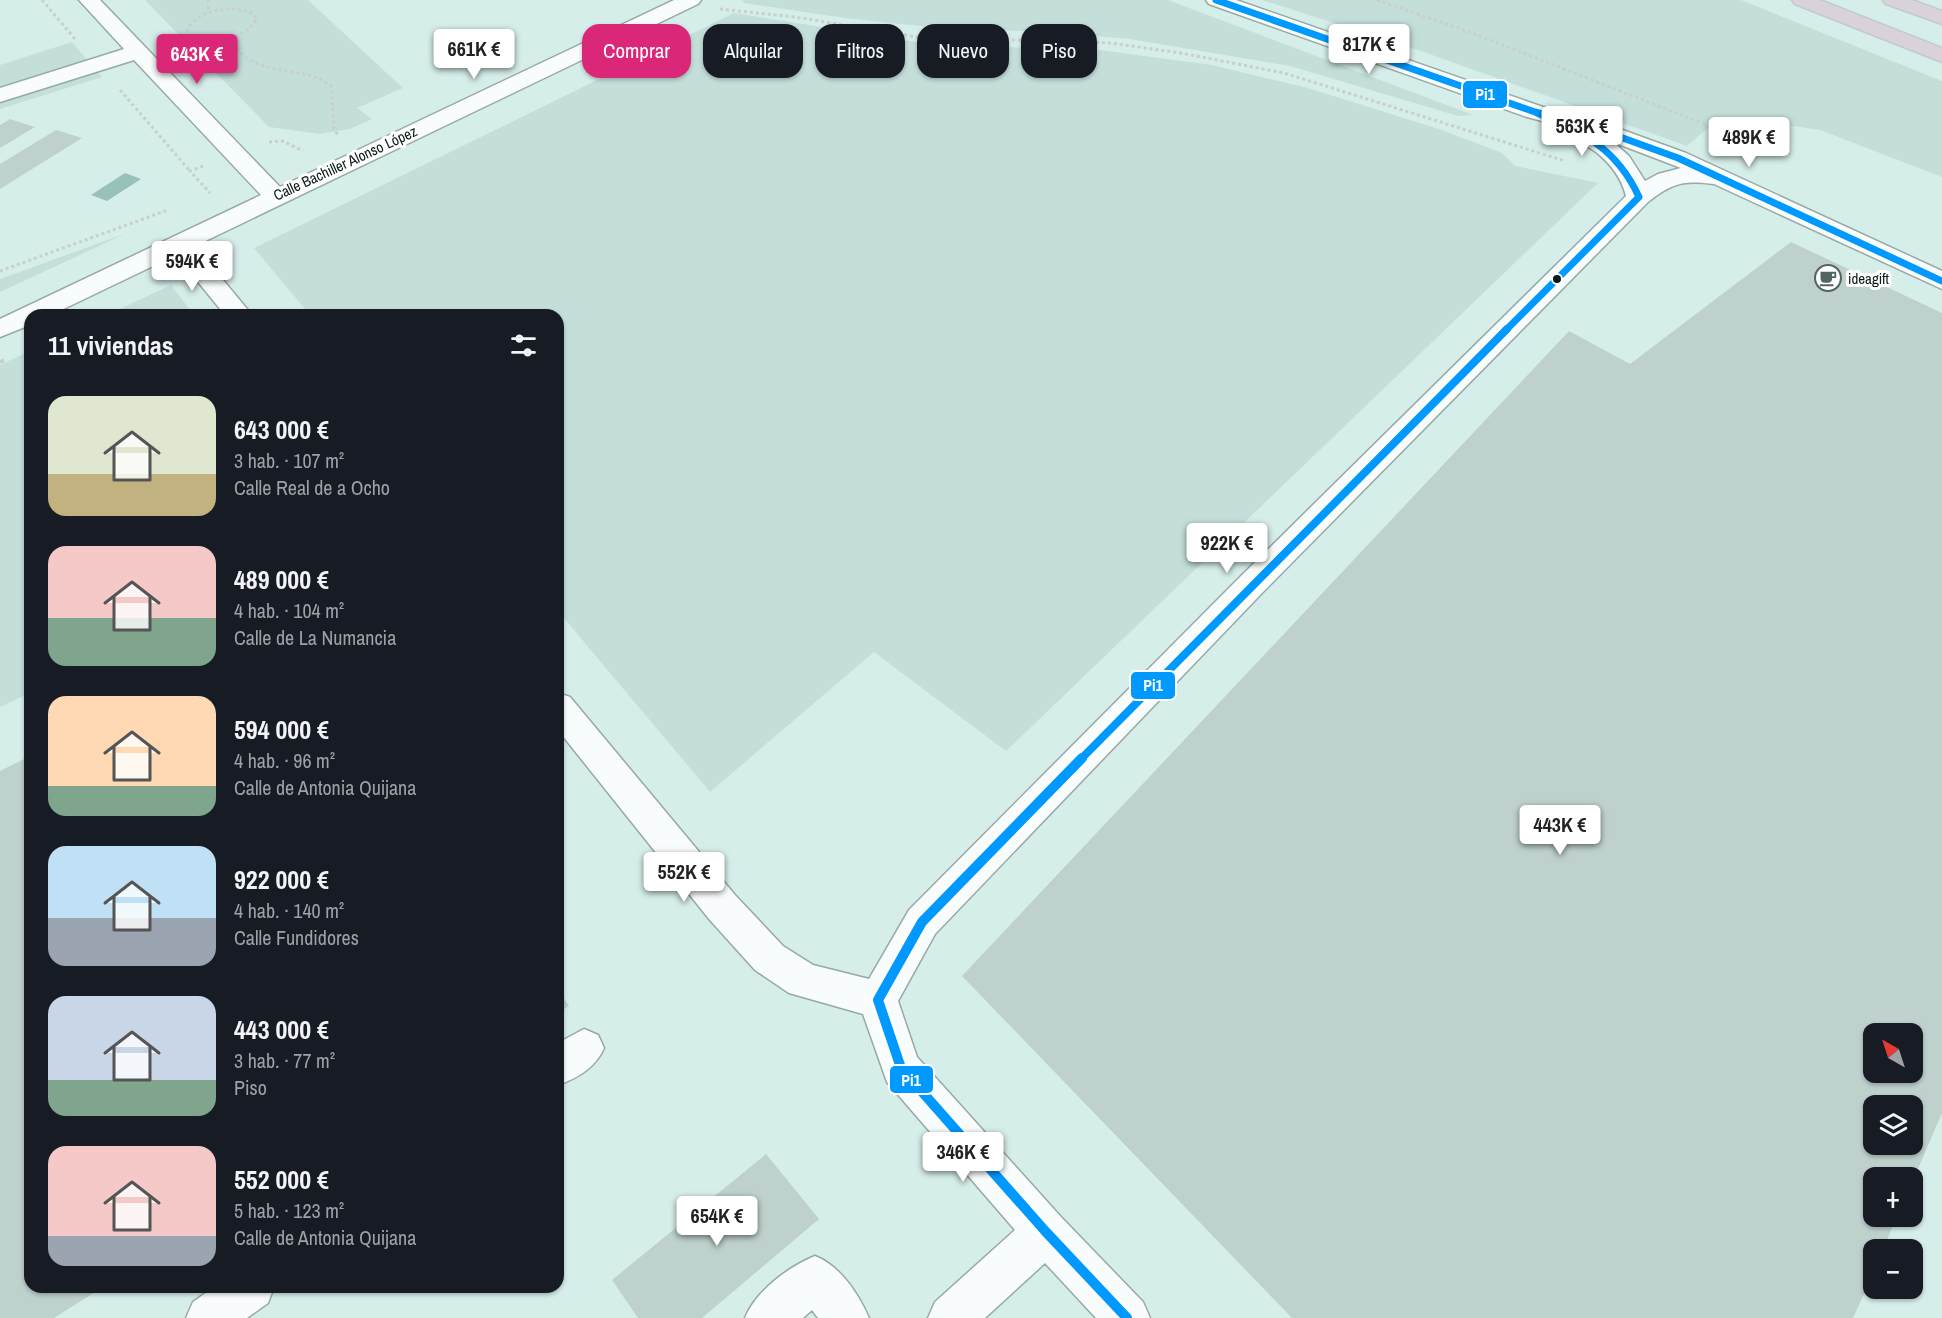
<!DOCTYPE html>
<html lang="es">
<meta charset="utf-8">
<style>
body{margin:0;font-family:"Archivo Narrow",sans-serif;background:#242831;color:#f1f3f6;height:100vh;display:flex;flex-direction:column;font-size:22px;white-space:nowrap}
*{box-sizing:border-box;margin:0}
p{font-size:20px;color:#9ea1a6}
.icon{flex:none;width:33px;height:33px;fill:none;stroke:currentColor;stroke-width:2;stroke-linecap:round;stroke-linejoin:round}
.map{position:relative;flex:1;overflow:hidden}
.details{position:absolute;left:24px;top:309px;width:540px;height:984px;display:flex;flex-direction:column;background:#171b24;border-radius:18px;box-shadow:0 2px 4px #0004}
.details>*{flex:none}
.hud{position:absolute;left:582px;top:24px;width:570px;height:54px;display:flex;gap:12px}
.needle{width:39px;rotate:321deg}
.controls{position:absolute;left:1863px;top:1023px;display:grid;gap:12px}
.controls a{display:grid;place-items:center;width:60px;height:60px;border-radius:12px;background:#171b24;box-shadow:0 2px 4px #0004;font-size:30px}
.price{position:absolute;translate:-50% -51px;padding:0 14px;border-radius:6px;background:#fff;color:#222;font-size:20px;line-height:39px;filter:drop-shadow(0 2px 3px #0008)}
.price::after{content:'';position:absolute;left:50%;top:36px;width:18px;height:14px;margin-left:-9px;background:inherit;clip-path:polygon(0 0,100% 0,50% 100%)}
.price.active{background:#db2777;color:#fff}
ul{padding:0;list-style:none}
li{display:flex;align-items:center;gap:18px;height:150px;padding:0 24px}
li span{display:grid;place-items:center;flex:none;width:168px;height:120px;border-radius:18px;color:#555}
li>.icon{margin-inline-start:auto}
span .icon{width:72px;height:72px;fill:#fffc;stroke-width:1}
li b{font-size:26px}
h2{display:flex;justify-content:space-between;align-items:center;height:72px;padding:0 24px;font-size:26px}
.tag{padding:0 21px;border-radius:18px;background:#171b24;box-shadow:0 2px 4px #0004;font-size:21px;line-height:54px}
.tag.active{background:#db2777;color:#fff}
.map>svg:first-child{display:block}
.green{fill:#c4dfda}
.water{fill:#98c1ba}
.building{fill:#bed1cd;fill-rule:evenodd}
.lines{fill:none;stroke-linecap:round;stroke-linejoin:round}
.minor-casing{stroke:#97a9a6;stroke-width:3}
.highway-casing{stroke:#c0cbca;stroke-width:3}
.path-far1{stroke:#c8cfce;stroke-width:3;stroke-dasharray:3 3;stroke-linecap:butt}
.path{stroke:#c8cfce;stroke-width:4;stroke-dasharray:4.5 4.5;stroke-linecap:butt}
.minor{fill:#f9fcfc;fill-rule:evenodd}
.highway{fill:#d9d2da;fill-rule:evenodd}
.bus-1-far2-casing{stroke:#fff;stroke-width:10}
.bus-1-far1-casing{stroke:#fff;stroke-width:13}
.bus-1-casing{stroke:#fff;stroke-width:15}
.bus-1-far2{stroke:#09f;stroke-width:7}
.bus-1-far1{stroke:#09f;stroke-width:8}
.bus-1{stroke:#09f;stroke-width:10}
.bus-dot{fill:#0a1b18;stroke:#fff;stroke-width:2}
.labels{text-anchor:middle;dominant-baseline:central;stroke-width:6;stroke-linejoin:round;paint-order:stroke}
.far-street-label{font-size:15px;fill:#0a1b18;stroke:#fff}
.far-poi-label{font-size:15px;fill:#0a1b18;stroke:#fff;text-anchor:start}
.line-badge{stroke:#fff;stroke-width:2}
.badge-label{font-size:16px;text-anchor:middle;font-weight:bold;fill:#fff}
</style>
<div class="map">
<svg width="1942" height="1318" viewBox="0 0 1942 1318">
<rect width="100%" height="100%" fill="#d6eeea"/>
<!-- green -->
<path class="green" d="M145,0h163l95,88 -46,20 15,11 -22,10 -31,5 -50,-7z
M742,0h426l305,115 -15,1 -168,-50 -160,-27 -87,-7 -114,-5 -84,-9 -101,-15z
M1262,0h479l201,81v96l-122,-47 -88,-13 -23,10 -22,19 -269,-96z
M734,13l201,32 165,5 112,15 96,23 131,41 63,24 13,13 83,17 -592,568 -132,-99 -164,140 -152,-181v-296h-248l-56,-67z
M72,42l30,35 -102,32v-44z
M127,233l-127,59v-13z
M171,285l23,30h-87z
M30,351v342l-30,14v-342z"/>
<!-- water -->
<path class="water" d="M125,173l16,6 -34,22 -16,-6z"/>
<!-- building -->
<path class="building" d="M10,119l25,8 -35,21v-23z
M56,130l26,8 -82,51v-25z
M1791,242l151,71v800l-28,65h-40v38h23l-14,34h-9v22l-21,46h-561l-330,-342 607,-645 61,33zM1874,1034h38v38h-38zM1874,1106h38v38h-38z
M30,756v531h73l-49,31h-54v-547z
M558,989l11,17 -11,7z
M766,1154l53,65 -117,99h-64l-26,-38z"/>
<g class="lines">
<defs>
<path id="minor" d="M79,0h21l180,187 394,-187h27l-3,4 -503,242 57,69h-27l-49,-60 -125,60h-21v10l-30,12v-18l261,-124 -127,-135 -134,42v-14l124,-39z
M1206,0h30l307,107 63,17 80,29 256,118v18l-228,-105c-31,-4 -42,-1 -66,18l-385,390 -328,342 -37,67 19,56 144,160 82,85 7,16h-54l-51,-55 -60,55h-57l7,-16 80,-72 -128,-148 -24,-68 -74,-21 -34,-23 -46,-51 -151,-189v-37l12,4 165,198 48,51 30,19 56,14 40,-69 332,-334 385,-380c-5,-19 -15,-32 -30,-44 -7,-5 -15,-9 -20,-16l4,-5 -53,-14 -318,-113zM1613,142l68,26 -23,6 -13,7 -16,-25z
M584,1029l14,6 6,13c-8,19 -26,30 -46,37v-42z
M815,1256c25,10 43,37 54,62h-51l-6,-8 -9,8h-58c11,-27 43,-51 70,-62z
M214,1287h60l-6,16 -21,15h-61l7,-16z"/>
<path id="highway" d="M1792,0h28l122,48v14l-147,-58z
M1883,0h29l30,11v13l-56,-20z"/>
</defs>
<!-- minor casing -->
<use href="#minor" class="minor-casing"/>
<!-- highway casing -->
<use href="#highway" class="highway-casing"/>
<!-- path-far1 -->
<path class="path-far1" d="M42,0l33,39
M208,0l1,12
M1377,0l90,31 281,110
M232,9l17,2 8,8c-15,23 -44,25 -68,16l-2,-5c10,-17 26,-20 45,-21z
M720,9l75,8 123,20 192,6 71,10 103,20 281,88
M229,39c5,6 10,13 17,18 26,19 59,9 85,29l3,43 4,6
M171,41l18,-6
M120,90l70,81
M269,142l14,-1 20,10
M203,166l-13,5 20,22
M0,271l168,-61"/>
<!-- path -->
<path class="path" d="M0,362l8,-3"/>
<!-- minor -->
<use href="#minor" class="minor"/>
<!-- highway -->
<use href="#highway" class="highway"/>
<defs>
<path id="bus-1-far2" d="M1216,0l319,112 63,17 80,29 264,123
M1506,330l133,-133c-23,-50 -56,-64 -104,-85"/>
<path id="bus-1-far1" d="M1080,760l427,-431"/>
<path id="bus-1" d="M1082,758l-160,164 -44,78 23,68 145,164 81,86"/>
</defs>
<!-- bus-1-far2 casing -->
<use href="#bus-1-far2" class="bus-1-far2-casing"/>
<!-- bus-1-far1 casing -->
<use href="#bus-1-far1" class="bus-1-far1-casing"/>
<!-- bus-1 casing -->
<use href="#bus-1" class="bus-1-casing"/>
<!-- bus-1-far2 -->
<use href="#bus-1-far2" class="bus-1-far2"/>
<!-- bus-1-far1 -->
<use href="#bus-1-far1" class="bus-1-far1"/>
<!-- bus-1 -->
<use href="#bus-1" class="bus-1"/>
</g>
<!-- icons -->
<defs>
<symbol id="cafe-ring" viewBox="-11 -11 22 22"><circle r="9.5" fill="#fff" stroke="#516562" stroke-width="1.5"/><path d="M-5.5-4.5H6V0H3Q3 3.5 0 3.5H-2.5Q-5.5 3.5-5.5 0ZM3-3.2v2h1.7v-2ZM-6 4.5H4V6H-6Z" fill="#516562"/></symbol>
</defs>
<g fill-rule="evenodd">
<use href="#cafe-ring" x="1813" y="263" width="30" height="30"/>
</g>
<!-- markers -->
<circle class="bus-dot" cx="1557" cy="279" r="5"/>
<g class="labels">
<!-- far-street labels -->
<g class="far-street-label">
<text transform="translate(345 163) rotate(-25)">Calle Bachiller Alonso López</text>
</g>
<!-- far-poi labels -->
<g class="far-poi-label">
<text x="1848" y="278">ideagift</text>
</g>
</g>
<g class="line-badge">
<rect x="1462" y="80" width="46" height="29" rx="6" fill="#09f"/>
<rect x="1130" y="671" width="46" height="29" rx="6" fill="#09f"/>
<rect x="889" y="1065" width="45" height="29" rx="6" fill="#09f"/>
</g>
<g class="badge-label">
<text x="1485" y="100">Pi1</text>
<text x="1153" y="691">Pi1</text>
<text x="911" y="1086">Pi1</text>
</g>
</svg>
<div class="controls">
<a><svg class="needle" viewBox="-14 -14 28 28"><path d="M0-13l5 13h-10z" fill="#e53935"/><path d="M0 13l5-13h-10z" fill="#9ea1a6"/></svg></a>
<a><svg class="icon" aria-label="layers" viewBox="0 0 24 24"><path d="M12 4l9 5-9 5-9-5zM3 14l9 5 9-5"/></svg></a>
<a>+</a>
<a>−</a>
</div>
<b class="price" style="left:1369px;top:75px">817K €</b>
<b class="price" style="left:474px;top:80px">661K €</b>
<b class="price active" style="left:197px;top:85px">643K €</b>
<b class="price" style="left:1582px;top:157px">563K €</b>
<b class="price" style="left:1749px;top:168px">489K €</b>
<b class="price" style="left:192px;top:292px">594K €</b>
<b class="price" style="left:1227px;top:574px">922K €</b>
<b class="price" style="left:1560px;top:856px">443K €</b>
<b class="price" style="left:684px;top:903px">552K €</b>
<b class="price" style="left:963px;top:1183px">346K €</b>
<b class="price" style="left:717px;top:1247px">654K €</b>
<div class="hud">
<a class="tag active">Comprar</a>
<a class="tag">Alquilar</a>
<a class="tag">Filtros</a>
<a class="tag">Nuevo</a>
<a class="tag">Piso</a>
</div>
<section class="details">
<h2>11 viviendas<svg class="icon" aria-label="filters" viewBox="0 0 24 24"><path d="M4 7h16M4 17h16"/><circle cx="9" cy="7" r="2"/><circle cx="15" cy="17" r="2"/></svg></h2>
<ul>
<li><span style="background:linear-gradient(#dfe7d0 65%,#c2b280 0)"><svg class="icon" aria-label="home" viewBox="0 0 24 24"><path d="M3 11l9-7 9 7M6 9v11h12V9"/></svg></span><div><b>643 000 €</b><p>3 hab. · 107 m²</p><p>Calle Real de a Ocho</p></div></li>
<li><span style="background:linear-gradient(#f6c9c9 60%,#7fa58c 0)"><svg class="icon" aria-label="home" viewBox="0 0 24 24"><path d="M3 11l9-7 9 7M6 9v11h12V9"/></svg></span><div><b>489 000 €</b><p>4 hab. · 104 m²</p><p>Calle de La Numancia</p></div></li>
<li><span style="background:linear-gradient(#ffd9b3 75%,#7fa58c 0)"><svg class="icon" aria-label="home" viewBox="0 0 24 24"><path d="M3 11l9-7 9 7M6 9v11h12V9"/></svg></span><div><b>594 000 €</b><p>4 hab. · 96 m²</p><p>Calle de Antonia Quijana</p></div></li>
<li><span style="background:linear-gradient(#bfe0f5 60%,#9aa5b1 0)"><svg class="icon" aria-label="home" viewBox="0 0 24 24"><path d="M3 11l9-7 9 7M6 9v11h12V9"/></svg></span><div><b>922 000 €</b><p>4 hab. · 140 m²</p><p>Calle Fundidores</p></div></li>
<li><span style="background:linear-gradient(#c9d6e8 70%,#7fa58c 0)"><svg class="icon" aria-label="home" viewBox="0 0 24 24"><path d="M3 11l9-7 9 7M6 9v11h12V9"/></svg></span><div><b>443 000 €</b><p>3 hab. · 77 m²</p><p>Piso</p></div></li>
<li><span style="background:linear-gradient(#f6c9c9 75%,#9aa5b1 0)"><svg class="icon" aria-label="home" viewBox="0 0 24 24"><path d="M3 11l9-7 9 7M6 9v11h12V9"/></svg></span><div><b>552 000 €</b><p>5 hab. · 123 m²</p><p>Calle de Antonia Quijana</p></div></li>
</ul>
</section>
</div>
